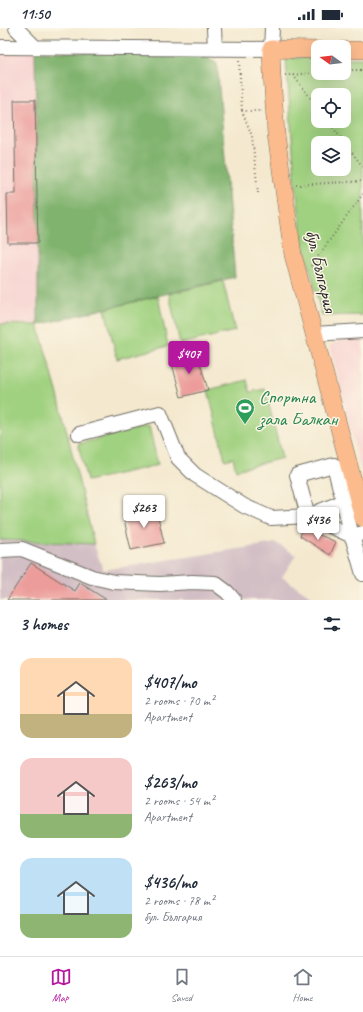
<!DOCTYPE html>
<meta charset="utf-8">
<style>
body{margin:0;font-family:Caveat,sans-serif;background:#f2f2f3;color:#1f2937;height:100vh;display:flex;flex-direction:column;font-size:15px;white-space:nowrap}
*{box-sizing:border-box;margin:0}
p{font-size:13px;color:#747a83}
.icon{flex:none;width:22px;height:22px;fill:none;stroke:currentColor;stroke-width:2;stroke-linecap:round;stroke-linejoin:round}
.map{position:relative;height:572px;overflow:hidden}
.sheet{display:flex;flex-direction:column;background:#fff;flex:1}
.sheet>*{flex:none}
.needle{width:26px;rotate:285deg}
.tools{position:absolute;left:311px;top:12px;display:grid;gap:8px}
.tools a{display:grid;place-items:center;width:40px;height:40px;border-radius:8px;background:#fff;box-shadow:0 4px 16px #0002;font-size:20px}
.price{position:absolute;translate:-50% -34px;padding:0 9px;border-radius:4px;background:#fff;color:#222;font-size:13px;line-height:26px;filter:drop-shadow(0 1px 2px #0008)}
.price::after{content:'';position:absolute;left:50%;top:24px;width:12px;height:9px;margin-left:-6px;background:inherit;clip-path:polygon(0 0,100% 0,50% 100%)}
.price.selected{background:#b5179e;color:#fff}
ul{padding:0;list-style:none}
li{display:flex;align-items:center;gap:12px;height:100px;padding:0 20px}
li span{display:grid;place-items:center;flex:none;width:112px;height:80px;border-radius:12px;color:#555}
li>.icon{margin-inline-start:auto}
span .icon{width:48px;height:48px;fill:#fffc;stroke-width:1}
li b{font-size:17px}
h2{display:flex;justify-content:space-between;align-items:center;height:48px;padding:0 20px;font-size:17px}
.status{display:flex;justify-content:space-between;align-items:center;height:28px;padding:0 20px;background:#fff;direction:ltr}
.status svg{height:11px;fill:currentColor}
.menu{display:flex;justify-content:space-around;align-items:center;height:56px;border-top:1px solid #e0e1e3;background:#fff;font-size:11px;color:#747a83}
.menu a{display:grid;justify-items:center;gap:2px}
.menu .selected{color:#b5179e}
.map>svg:first-child{display:block}
.built{fill:#f7d0cf}
.industrial{fill:#d2bec5}
.green{fill:#a0d180;stroke:#667e56;fill-rule:evenodd}
.forest{fill:#80b36e;stroke:#566f4c}
.building{fill:#ec9d9b}
.lines{fill:none;stroke-linecap:round;stroke-linejoin:round}
.minor-casing{stroke:#716e64;stroke-width:16}
.major-casing{stroke:#716e64;stroke-width:18}
.path{stroke:#716e64;stroke-width:2;stroke-dasharray:1 3;stroke-linecap:butt}
.minor{stroke:#fff;stroke-width:14}
.major{stroke:#fbbb8d;stroke-width:17}
.labels{text-anchor:middle;dominant-baseline:central;stroke-width:3;stroke-linejoin:round;paint-order:stroke}
.street-label{font-size:19px;fill:#2b2b2b;stroke:#fcf5e5}
.leisure-label{font-size:19px;fill:#27864d;stroke:#fcf5e5;text-anchor:start}
</style>
<div class="status"><b>11:50</b><svg viewBox="0 0 49 12"><path d="M0 12V9h3v3zM5 12V6h3v6zM10 12V3h3v9zM15 12V0h3v12zM26 1h20v11H26zM47 4h2v5h-2z"/></svg></div>
<div class="map">
<svg width="363" height="572" viewBox="0 0 363 572">
<rect width="100%" height="100%" fill="#fcf5e5"/>
<filter id="ink" filterUnits="userSpaceOnUse"><feTurbulence type="fractalNoise" baseFrequency=".025" numOctaves="2"/><feDisplacementMap in="SourceGraphic" scale="8" xChannelSelector="R" yChannelSelector="G"/><feConvolveMatrix kernelMatrix="1 2 1 2 8 2 1 2 1" color-interpolation-filters="sRGB"/></filter>
<filter id="wash" filterUnits="userSpaceOnUse"><feTurbulence type="fractalNoise" baseFrequency=".012" numOctaves="4" result="noise"/><feDisplacementMap in="SourceGraphic" scale="16" xChannelSelector="R" yChannelSelector="G"/><feGaussianBlur stdDeviation="0.9" result="paint"/><feColorMatrix in="noise" values="0 0 0 0 0 0 0 0 0 0 0 0 0 0 0 0 0 1.4 0 .05"/><feComposite in="paint" operator="in"/></filter>
<g filter="url(#wash)">
<rect width="100%" height="100%" fill="#f4e9cf"/>
<!-- built -->
<path class="built" d="M0,23h35l3,274 -38,-1z
M363,310v142l-33,-135 15,-6z"/>
<!-- industrial -->
<path class="industrial" d="M0,512l94,4 9,26 173,-27 20,12 -14,22 35,23h-317z"/>
<!-- green -->
<path class="green" d="M286,30h32v15h26v-15h19v257l-41,1 -20,-78 -7,-61zM318,67h26v26h-26zM318,115h26v26h-26z
M223,253l12,50 -55,13 -11,-50z
M158,268l10,50 -51,13 -12,-50z
M0,296l38,1 19,66 37,153 -94,-4z
M247,352l3,12 15,-3 17,69 -46,12 -3,-12 -8,2 -17,-70z
M149,398l9,39 -71,16 -9,-37z"/>
<!-- forest -->
<path class="forest" d="M35,23l171,5 11,7 18,214 -197,48v-82z"/>
<g id="blocks">
<!-- building -->
<path class="building" d="M14,72h21l3,143h-30l-1,-49h9z
M197,325l11,37 -27,7 -10,-37z
M156,480l8,35 -33,7 -8,-35z
M303,500l13,4 -1,1 21,9 -6,13 -30,-19z
M31,535l44,28 5,-8 27,17h-100z"/>
</g>
</g>
<g filter="url(#ink)">
<use href="#blocks" fill-opacity="0" stroke="#716e64" stroke-width="1"/>
<g class="lines">
<defs>
<path id="minor" d="M16,0l19,19
M214,0l1,21
M0,19l271,2 1,-21
M314,306l49,-3
M79,406l81,-21 18,45 17,17 49,31 27,12 37,-2 49,-20
M363,505l-11,3 -44,-20 -11,-41 37,-10 18,71 11,38
M0,523l1,-1 21,-1 70,28 22,5 46,2 32,-2 23,1 12,9 7,8"/>
<path id="major" d="M318,22l-47,-1 1,26 4,59 17,121 70,263
M344,22h19"/>
</defs>
<!-- minor casing -->
<use href="#minor" class="minor-casing"/>
<!-- major casing -->
<use href="#major" class="major-casing"/>
<!-- path -->
<path class="path" d="M239,33l3,50
M344,42h19
M285,47h8l25,33
M293,47l25,-3
M328,93l35,46
M296,157l67,-4
M258,165l-6,-57 -10,-25h20
M311,238l52,-72"/>
<!-- minor -->
<use href="#minor" class="minor"/>
<!-- major -->
<use href="#major" class="major"/>
</g>
</g>
<!-- icons -->
<defs>
<symbol id="stadium-pin" viewBox="-11 -11 22 30"><path d="M0 17L-7.5 6A9.5 9.5 0 1 1 7.5 6Z" fill="#2e9e5b" stroke="#fcf5e5"/><path d="M0-5a6.5 5 0 1 0 0 10a6.5 5 0 1 0 0-10ZM-3.5-1.8h7v3.6h-7Z" fill="#fff"/></symbol>
</defs>
<g fill-rule="evenodd">
<use href="#stadium-pin" x="234" y="369" width="22" height="30"/>
</g>
<g class="labels">
<!-- street labels -->
<g class="street-label">
<text transform="translate(321 243) rotate(77)">бул. България</text>
</g>
<!-- leisure labels -->
<g class="leisure-label">
<text x="259" y="369">Спортна<tspan x="259" dy="22">зала Балкан</tspan></text>
</g>
</g>
</svg>
<div class="tools">
<a><svg class="needle" viewBox="-14 -14 28 28"><path d="M0-13l5 13h-10z" fill="#e53935"/><path d="M0 13l5-13h-10z" fill="#747a83"/></svg></a>
<a><svg class="icon" aria-label="locate" viewBox="0 0 24 24"><circle cx="12" cy="12" r="6"/><path d="M12 2v4M12 18v4M2 12h4M18 12h4"/></svg></a>
<a><svg class="icon" aria-label="layers" viewBox="0 0 24 24"><path d="M12 4l9 5-9 5-9-5zM3 14l9 5 9-5"/></svg></a>
</div>
<b class="price selected" style="left:189px;top:347px">$407</b>
<b class="price" style="left:144px;top:501px">$263</b>
<b class="price" style="left:318px;top:513px">$436</b>
</div>
<section class="sheet">
<h2>3 homes<svg class="icon" aria-label="filters" viewBox="0 0 24 24"><path d="M4 7h16M4 17h16"/><circle cx="9" cy="7" r="2"/><circle cx="15" cy="17" r="2"/></svg></h2>
<ul>
<li><span style="background:linear-gradient(#ffd9b3 70%,#c2b280 0)"><svg class="icon" aria-label="home" viewBox="0 0 24 24"><path d="M3 11l9-7 9 7M6 9v11h12V9"/></svg></span><div><b>$407/mo</b><p>2 rooms · 70 m²</p><p>Apartment</p></div></li>
<li><span style="background:linear-gradient(#f6c9c9 70%,#8fb573 0)"><svg class="icon" aria-label="home" viewBox="0 0 24 24"><path d="M3 11l9-7 9 7M6 9v11h12V9"/></svg></span><div><b>$263/mo</b><p>2 rooms · 54 m²</p><p>Apartment</p></div></li>
<li><span style="background:linear-gradient(#bfe0f5 70%,#8fb573 0)"><svg class="icon" aria-label="home" viewBox="0 0 24 24"><path d="M3 11l9-7 9 7M6 9v11h12V9"/></svg></span><div><b>$436/mo</b><p>2 rooms · 78 m²</p><p>бул. България</p></div></li>
</ul>
</section>
<nav class="menu">
<a class="selected"><svg class="icon" aria-label="map" viewBox="0 0 24 24"><path d="M3 6l6-2 6 2 6-2v14l-6 2-6-2-6 2zM9 4v14M15 6v14"/></svg>Map</a>
<a><svg class="icon" aria-label="saved" viewBox="0 0 24 24"><path d="M7 4h10v16l-5-4-5 4z"/></svg>Saved</a>
<a><svg class="icon" aria-label="home" viewBox="0 0 24 24"><path d="M3 11l9-7 9 7M6 9v11h12V9"/></svg>Home</a>
</nav>
